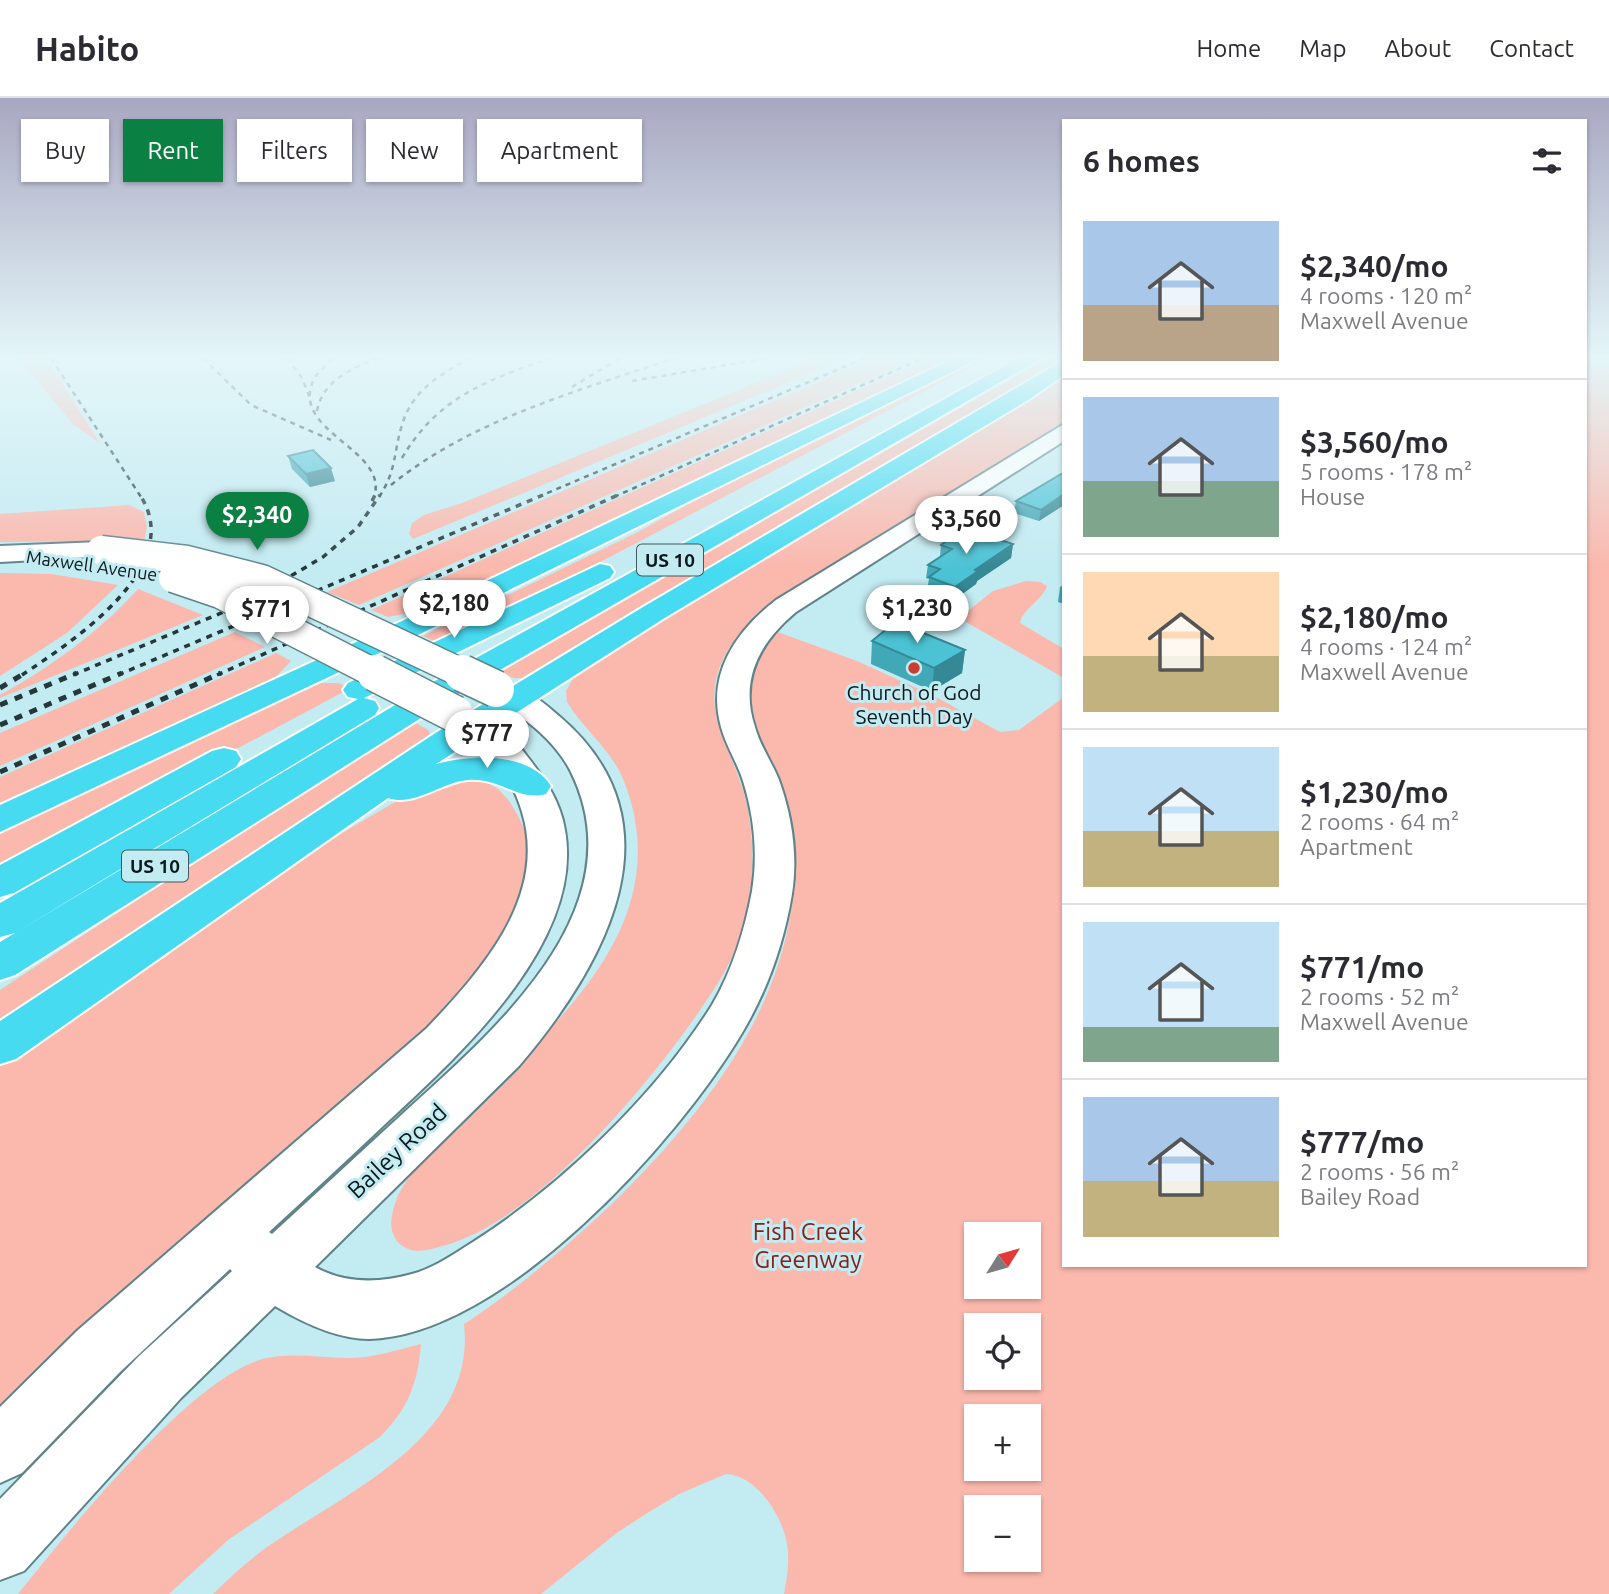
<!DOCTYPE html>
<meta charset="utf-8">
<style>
body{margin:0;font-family:Ubuntu,sans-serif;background:#f7f7f7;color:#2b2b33;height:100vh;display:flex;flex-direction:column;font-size:26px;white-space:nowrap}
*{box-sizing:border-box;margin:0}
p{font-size:23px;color:#7c7c81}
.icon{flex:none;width:38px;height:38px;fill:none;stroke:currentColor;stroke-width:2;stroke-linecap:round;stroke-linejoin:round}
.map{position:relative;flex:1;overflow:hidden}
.drawer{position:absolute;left:1062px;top:21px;width:525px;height:1148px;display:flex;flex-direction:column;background:#fff;border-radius:0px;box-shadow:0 2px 5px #0004}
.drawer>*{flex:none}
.top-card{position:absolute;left:21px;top:21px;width:665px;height:63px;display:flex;gap:14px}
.needle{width:46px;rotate:53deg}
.controls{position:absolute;left:964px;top:1124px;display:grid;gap:14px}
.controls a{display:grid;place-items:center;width:77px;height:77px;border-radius:0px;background:#fff;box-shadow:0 2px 5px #0004;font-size:35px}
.price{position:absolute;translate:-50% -60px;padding:0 16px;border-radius:24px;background:#fff;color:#222;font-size:23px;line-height:46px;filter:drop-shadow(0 2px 4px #0008)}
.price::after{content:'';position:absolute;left:50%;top:42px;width:21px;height:16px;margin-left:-10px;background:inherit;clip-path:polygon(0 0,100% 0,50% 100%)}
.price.on{background:#0b8043;color:#fff}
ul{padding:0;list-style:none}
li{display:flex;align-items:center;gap:21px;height:175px;padding:0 21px}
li+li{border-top:2px solid #e1e1e2}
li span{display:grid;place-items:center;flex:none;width:196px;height:140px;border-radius:0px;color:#555}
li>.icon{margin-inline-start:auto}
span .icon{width:84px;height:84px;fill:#fffc;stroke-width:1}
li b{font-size:30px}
h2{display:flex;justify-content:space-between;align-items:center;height:84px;padding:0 21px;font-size:30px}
.tag{padding:0 24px;border-radius:0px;background:#fff;box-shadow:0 2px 5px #0004;font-size:24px;line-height:63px}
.tag.on{background:#0b8043;color:#fff}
header{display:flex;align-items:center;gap:42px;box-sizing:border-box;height:98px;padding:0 35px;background:#fff;border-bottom:2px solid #e1e1e2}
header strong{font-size:33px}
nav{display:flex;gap:38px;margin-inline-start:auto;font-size:24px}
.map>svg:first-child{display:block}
.green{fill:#fbb8ad;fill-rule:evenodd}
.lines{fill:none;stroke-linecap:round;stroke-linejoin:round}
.secondary-casing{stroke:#5e8389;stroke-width:4}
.highway-casing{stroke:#fff;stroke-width:4}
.secondary{fill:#fff;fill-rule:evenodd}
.highway{fill:#46dbf1;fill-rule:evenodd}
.rail-far2{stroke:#24373a;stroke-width:2.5;stroke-dasharray:5 5;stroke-linecap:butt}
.rail-far1{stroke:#24373a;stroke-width:3.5;stroke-dasharray:6 6;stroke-linecap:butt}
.rail{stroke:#24373a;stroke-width:5;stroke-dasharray:8 8;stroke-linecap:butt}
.secondary-bridge-far1-casing{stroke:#5e8389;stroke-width:31;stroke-linecap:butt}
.secondary-bridge-casing{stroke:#5e8389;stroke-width:39;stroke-linecap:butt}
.secondary-bridge-far1{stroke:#fff;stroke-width:28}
.secondary-bridge{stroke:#fff;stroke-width:36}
.wall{fill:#41a8b7}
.shaded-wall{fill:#358895}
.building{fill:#4cc3d5;stroke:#358895;stroke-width:2}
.poi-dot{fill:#ca3d30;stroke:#c3ebf2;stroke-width:2.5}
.labels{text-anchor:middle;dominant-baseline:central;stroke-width:6;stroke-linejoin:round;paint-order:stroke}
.far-street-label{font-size:18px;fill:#0a191b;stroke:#c3ebf2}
.shield{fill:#c3ebf2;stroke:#42585c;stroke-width:2}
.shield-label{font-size:19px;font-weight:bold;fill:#0a191b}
.poi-label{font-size:21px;fill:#0a191b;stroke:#c3ebf2}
.near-street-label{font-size:24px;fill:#0a191b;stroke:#c3ebf2}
.near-park-label{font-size:24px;fill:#862119;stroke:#c3ebf2}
</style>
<header>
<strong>Habito</strong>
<nav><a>Home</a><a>Map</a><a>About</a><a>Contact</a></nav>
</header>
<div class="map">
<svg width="1609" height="1496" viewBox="0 0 1609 1496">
<rect width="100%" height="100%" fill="#c3ebf2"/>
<!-- green -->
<path class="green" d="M18,260h28l54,85 -27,-19z
M817,260h30l-434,181 -4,-5 3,-11 12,-8 38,-12z
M874,260h43l-558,247 -32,-13z
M929,260h28l-538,253 -31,6 -17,-7z
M977,260h11l-439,231 -110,54 -16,-7 213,-103 101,-56z
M1048,260h16v3l-529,318 -22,-1 -14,-7z
M1586,260h23v1236h-825c3,-16 6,-33 3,-50 -4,-27 -30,-69 -61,-70l-47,20 -30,18 -31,20 -77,62h-328c18,-18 37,-35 57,-49 77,-53 207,-108 194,-221 48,-31 91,-68 133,-106 103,-97 210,-226 196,-378 -8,-81 -77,-132 -18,-209l82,30 77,35 66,36 19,-2 45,-33v568h522zM976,1136h53v52h-53zM976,1227h53v52h-53zM976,1318h53v52h-53zM976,1409h53v52h-53z
M1064,271v53l-283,175c-45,31 -81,75 -61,132 8,24 20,47 26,72 14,60 5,130 -28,182 -53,84 -177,237 -275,263 -12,3 -25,8 -37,2 -12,-5 -17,-20 -14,-32 5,-32 32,-58 53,-81 90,-97 239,-199 179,-354 -13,-32 -40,-51 -57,-79l-1,-11 12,-21z
M129,407l15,7 3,15 -3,14 -144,1v-28z
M0,475l51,1 67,11 -51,48 -67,43z
M1026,483l14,1 7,4c-6,16 -24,22 -27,37l44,26v29l-105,-60 34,-27z
M138,491l65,26 -203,83v-3c52,-29 98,-62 138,-106z
M235,534l30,15 -265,119v-33z
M276,555l15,8 -16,17 -275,128v-29z
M306,585h33l10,6 -349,186v-46z
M414,624l14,8 5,8 -146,93 -287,194v-35l260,-171z
M445,681c38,1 52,-1 72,35 34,60 -16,123 -45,174l-472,433v-361l289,-196 125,-73z
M421,1246c-3,39 -13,65 -41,93l-152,103 -59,54h-151c50,-62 171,-215 245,-235 28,-7 56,-1 85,-1 25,0 49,-8 73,-14z"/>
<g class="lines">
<defs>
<path id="secondary" d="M1064,326v17l-268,171c-36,30 -57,67 -41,115 5,19 17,35 24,53 13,36 19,76 13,114 -8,49 -25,97 -50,139 -64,108 -239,303 -373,306 -33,0 -67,-17 -94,-33l-94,92 -157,173 -24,9v-81l139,-143 93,-85 -2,-2 -110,103 -98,101 -22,10v-76l78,-77 349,-302c54,-57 121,-131 95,-216 -6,-20 -16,-40 -31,-55 -14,-14 -32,-25 -48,-36l-5,-7 5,-7c27,-7 64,23 80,44 19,24 37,48 42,79 20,114 -109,228 -183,297 -37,35 -75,70 -113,105l3,2c46,-42 91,-84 137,-126 89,-81 230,-202 161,-338 -11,-21 -32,-42 -51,-54 -13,-8 -30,-14 -39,-27l5,-7c26,-6 55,17 74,34 126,107 46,249 -40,350l-204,201c30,17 64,16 97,7 22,-6 42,-20 61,-32 89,-57 182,-146 239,-237 20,-34 33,-76 40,-114 6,-37 2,-75 -9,-110 -6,-19 -17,-35 -22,-54 -15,-53 15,-96 55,-127z
M101,444l9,2 4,6 -4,6 -110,6v-16z"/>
<path id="highway" d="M955,260h25l-558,275 -422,199v-27l402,-184z
M1019,260h23l-580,334 -447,283 -15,5v-38l440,-264z
M1064,262v15l-36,25 -365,219 -227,145c34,-9 93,-13 115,22l-5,8c-29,8 -44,-17 -79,-14 -27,3 -53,27 -79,18l-372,261 -16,5v-43l437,-289 206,-125z
M600,466l10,2 4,6 -4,6 -246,120 11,3 4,7 -4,7 -360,218 -15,4v-34l358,-204 -10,-2 -5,-7 5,-7z
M224,650l12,3 5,8 -5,8 -222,126 -14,4v-32l212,-114z"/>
</defs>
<!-- secondary casing -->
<use href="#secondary" class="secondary-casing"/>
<!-- highway casing -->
<use href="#highway" class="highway-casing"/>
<!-- secondary -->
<use href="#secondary" class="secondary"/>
<!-- highway -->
<use href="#highway" class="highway"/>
<!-- rail-far2 -->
<path class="rail-far2" d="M51,260l90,139
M203,260l48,47 80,35
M287,260l15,20 8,20
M332,260c-5,7 -14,14 -18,21 -26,53 76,70 60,118
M632,283l136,-23
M572,289l48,-29
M317,313c6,-31 34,-42 61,-53
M402,360c36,-61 84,-77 148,-100
M391,387c82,-66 185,-93 283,-127
M379,399c18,-27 14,-43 23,-72 10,-35 39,-51 68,-67
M538,399l327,-139
M614,399l309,-139"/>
<!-- rail-far1 -->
<path class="rail-far1" d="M372,403l3,-6
M22,577c51,-34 165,-108 118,-180
M73,577l172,-72 78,-46 35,-30 22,-32
M118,577l425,-180
M217,577l401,-180"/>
<!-- rail -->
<path class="rail" d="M0,590l25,-15
M0,607l77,-32
M0,627l122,-52
M0,674l221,-99"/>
<defs>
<path id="secondary-bridge-far1" d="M101,452l86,10 75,19 204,96
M173,480l47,16 158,81"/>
<path id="secondary-bridge" d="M375,575l80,41
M462,575l34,16"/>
</defs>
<!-- secondary-bridge-far1 casing -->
<use href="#secondary-bridge-far1" class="secondary-bridge-far1-casing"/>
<!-- secondary-bridge casing -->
<use href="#secondary-bridge" class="secondary-bridge-casing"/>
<!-- secondary-bridge-far1 -->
<use href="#secondary-bridge-far1" class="secondary-bridge-far1"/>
<!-- secondary-bridge -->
<use href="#secondary-bridge" class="secondary-bridge"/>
</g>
<!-- wall -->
<path class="wall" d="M288,358l47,25 -25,6 -18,-18z
M1064,377v30l-25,16 -25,-8 2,-12z
M1013,446l-2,14 -34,23 -1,3 -22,16 -27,-10 2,-11 -3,-1 2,-13 12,-8 1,-12z
M1064,486v20l-6,-2 2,-15z
M872,543l93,9 -3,23 -30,18 -61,-27z"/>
<!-- shaded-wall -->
<path class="shaded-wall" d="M331,370l4,13 -25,6 -4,-13z
M1064,396v11l-25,16 2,-11z
M1013,446l-2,14 -34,23 -1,3 -22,16 1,-13 20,-17z
M965,552l-3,23 -30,18 2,-23z"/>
<!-- building -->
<path class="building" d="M313,352l18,18 -25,6 -18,-18z
M1061,376l3,1v19l-23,16 -25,-9z
M964,430l49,16 -38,26 3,1 -23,16 -26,-10 11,-8 -12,-4 24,-16 -11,-4z
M899,525l66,27 -31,18 -62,-27 17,-14z"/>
<!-- sky -->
<linearGradient id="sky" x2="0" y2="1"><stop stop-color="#a9a7c1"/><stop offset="0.55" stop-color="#e4f6f9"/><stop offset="1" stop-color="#e4f6f9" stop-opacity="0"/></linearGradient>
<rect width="1609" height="470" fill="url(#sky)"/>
<!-- markers -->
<circle class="poi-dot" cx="914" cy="570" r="7"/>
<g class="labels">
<!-- far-street labels -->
<g class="far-street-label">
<text transform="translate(92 467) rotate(8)">Maxwell Avenue</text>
</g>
<!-- shield labels -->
<g class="shield">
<rect x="637" y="446.5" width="66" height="31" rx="5"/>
<rect x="122" y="752.5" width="66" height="31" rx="5"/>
</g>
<g class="shield-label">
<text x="670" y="462">US 10</text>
<text x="155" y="768">US 10</text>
</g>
<!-- poi labels -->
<g class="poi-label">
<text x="914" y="594">Church of God<tspan x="914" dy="24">Seventh Day</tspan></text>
</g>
<!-- near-street labels -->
<g class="near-street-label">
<text transform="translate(397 1053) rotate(-43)">Bailey Road</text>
</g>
<!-- near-park labels -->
<g class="near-park-label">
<text x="808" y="1133">Fish Creek<tspan x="808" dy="28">Greenway</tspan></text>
</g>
</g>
</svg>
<div class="controls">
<a><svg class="needle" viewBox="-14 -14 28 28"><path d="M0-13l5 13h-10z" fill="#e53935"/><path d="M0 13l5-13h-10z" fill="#7c7c81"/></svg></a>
<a><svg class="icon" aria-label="locate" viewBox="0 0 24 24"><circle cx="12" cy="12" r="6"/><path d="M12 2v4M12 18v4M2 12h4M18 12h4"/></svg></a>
<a>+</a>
<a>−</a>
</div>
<b class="price on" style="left:257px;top:454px">$2,340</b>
<b class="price" style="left:966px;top:458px">$3,560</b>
<b class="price" style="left:454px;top:542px">$2,180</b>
<b class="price" style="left:917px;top:547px">$1,230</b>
<b class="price" style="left:267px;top:548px">$771</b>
<b class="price" style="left:487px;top:672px">$777</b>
<div class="top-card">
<a class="tag">Buy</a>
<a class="tag on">Rent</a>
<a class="tag">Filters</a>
<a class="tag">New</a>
<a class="tag">Apartment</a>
</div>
<section class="drawer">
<h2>6 homes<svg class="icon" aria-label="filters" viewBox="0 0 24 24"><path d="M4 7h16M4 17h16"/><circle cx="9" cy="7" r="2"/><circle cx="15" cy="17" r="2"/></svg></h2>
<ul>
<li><span style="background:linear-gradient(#a9c7e8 60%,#b9a48a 0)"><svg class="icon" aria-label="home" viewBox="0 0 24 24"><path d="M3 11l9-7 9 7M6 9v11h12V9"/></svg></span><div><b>$2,340/mo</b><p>4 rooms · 120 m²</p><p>Maxwell Avenue</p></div></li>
<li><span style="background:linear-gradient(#a9c7e8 60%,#7fa58c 0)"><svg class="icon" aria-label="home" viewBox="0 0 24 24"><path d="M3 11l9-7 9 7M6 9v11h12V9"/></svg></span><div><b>$3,560/mo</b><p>5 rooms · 178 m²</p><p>House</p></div></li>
<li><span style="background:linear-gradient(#ffd9b3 60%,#c2b280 0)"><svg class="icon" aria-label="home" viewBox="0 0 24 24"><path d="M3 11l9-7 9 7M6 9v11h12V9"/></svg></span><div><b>$2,180/mo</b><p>4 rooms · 124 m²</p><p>Maxwell Avenue</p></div></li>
<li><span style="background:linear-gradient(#bfe0f5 60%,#c2b280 0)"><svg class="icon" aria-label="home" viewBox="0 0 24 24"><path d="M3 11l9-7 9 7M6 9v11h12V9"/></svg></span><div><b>$1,230/mo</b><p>2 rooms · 64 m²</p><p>Apartment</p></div></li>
<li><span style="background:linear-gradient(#bfe0f5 75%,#7fa58c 0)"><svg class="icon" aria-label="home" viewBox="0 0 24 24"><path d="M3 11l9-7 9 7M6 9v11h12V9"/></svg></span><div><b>$771/mo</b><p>2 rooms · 52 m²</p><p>Maxwell Avenue</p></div></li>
<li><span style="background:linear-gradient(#a9c7e8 60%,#c2b280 0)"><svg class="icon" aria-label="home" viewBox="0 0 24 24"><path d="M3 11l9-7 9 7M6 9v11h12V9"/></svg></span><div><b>$777/mo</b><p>2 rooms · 56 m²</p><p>Bailey Road</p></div></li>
</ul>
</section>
</div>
